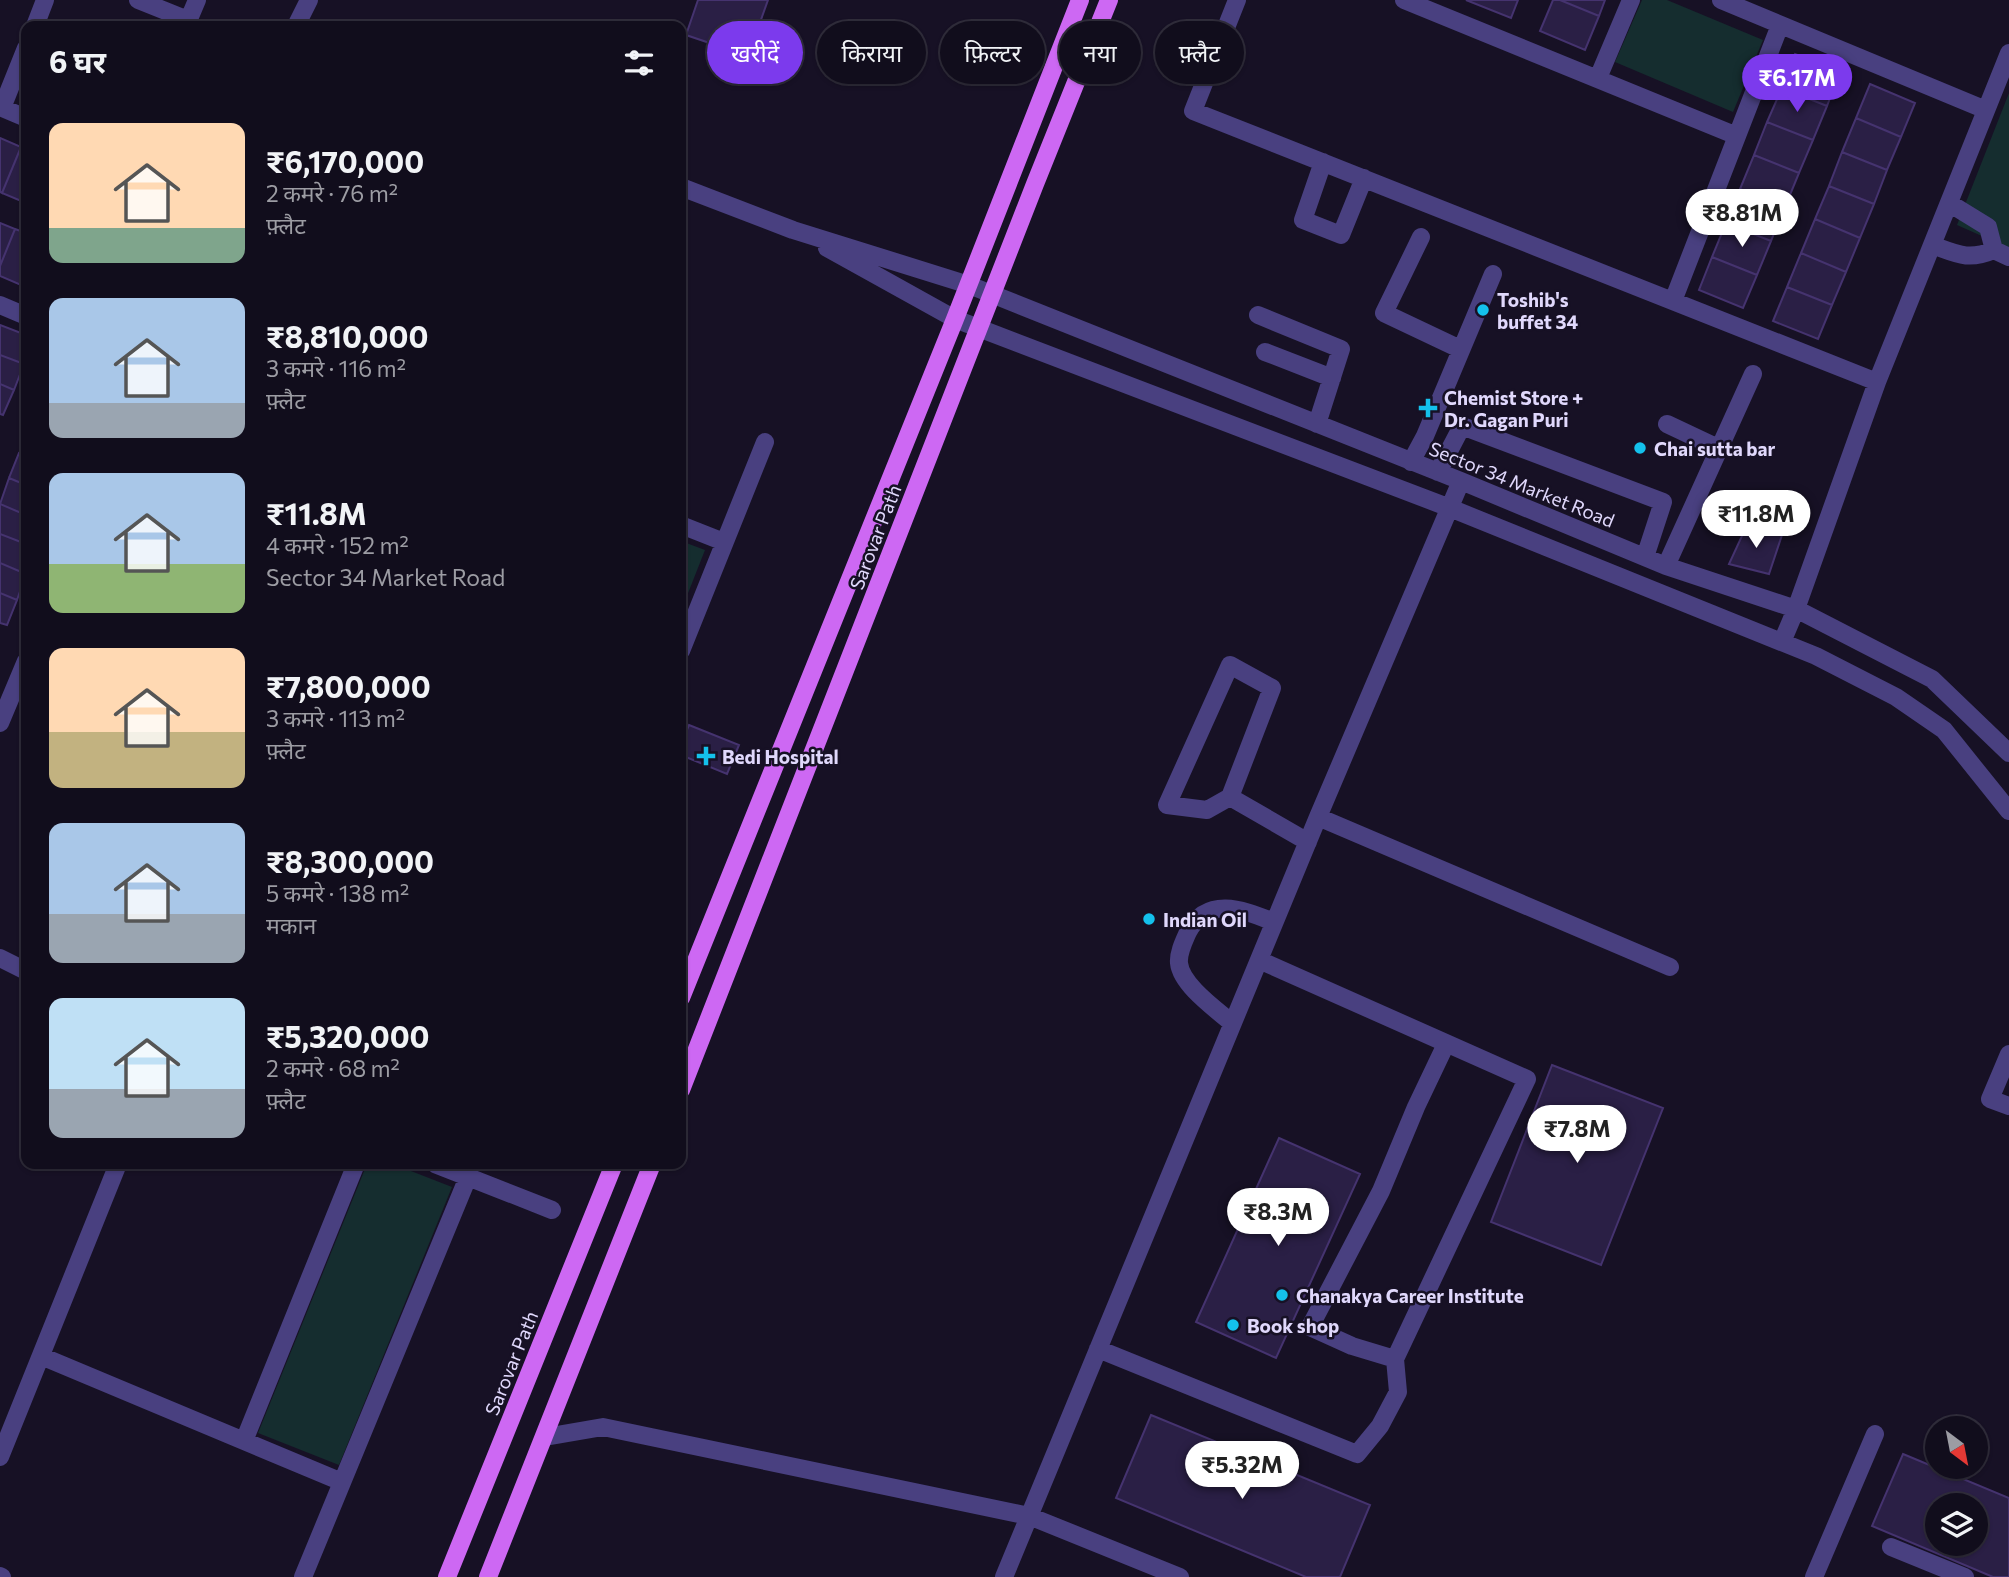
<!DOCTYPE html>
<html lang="hi">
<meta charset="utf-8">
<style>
body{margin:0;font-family:Commissioner,"Noto Sans Devanagari",sans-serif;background:#1e1b29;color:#f1f3f6;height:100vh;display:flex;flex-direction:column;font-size:26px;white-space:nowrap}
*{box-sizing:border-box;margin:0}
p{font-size:23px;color:#9c9ca3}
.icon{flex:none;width:38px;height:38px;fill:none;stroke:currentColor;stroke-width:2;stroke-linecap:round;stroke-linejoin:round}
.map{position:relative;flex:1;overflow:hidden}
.sheet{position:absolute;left:21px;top:21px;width:665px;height:1148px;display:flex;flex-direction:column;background:#110d1c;border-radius:14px;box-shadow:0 2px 5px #0004,0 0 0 2px #302d3b}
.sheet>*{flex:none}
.top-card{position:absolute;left:707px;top:21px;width:665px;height:63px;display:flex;gap:14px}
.needle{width:46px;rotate:148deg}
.buttons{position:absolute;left:1925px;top:1416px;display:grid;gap:14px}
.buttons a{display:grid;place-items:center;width:63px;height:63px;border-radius:50%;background:#110d1c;box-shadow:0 2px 5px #0004,0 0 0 2px #302d3b;font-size:35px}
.price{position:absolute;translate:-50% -60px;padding:0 16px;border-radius:24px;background:#fff;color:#222;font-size:23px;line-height:46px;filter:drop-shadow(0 2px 4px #0008)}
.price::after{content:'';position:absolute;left:50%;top:42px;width:21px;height:16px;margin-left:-10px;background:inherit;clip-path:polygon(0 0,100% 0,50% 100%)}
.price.selected{background:#7c3aed;color:#fff}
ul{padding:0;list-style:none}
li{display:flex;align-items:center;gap:21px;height:175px;padding:0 28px}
li span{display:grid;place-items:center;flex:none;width:196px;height:140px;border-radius:14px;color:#555}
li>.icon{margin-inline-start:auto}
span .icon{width:84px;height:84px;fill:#fffc;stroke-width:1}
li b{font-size:30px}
h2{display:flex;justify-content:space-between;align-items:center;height:84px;padding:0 28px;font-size:30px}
.tag{padding:0 24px;border-radius:32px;background:#110d1c;box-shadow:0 2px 5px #0004,0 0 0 2px #302d3b;font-size:24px;line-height:63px}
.tag.selected{background:#7c3aed;color:#fff}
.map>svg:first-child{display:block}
.green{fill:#152d2f}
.building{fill:#2a1f45;stroke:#45336f;stroke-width:2;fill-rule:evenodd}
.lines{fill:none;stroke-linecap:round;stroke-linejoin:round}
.minor{stroke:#494080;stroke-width:18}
.major{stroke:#cd68f3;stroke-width:18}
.poi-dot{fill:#14c1ec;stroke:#171125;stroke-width:2.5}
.labels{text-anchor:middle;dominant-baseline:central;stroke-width:5;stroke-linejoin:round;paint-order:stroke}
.poi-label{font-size:19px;font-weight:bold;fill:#e0d8fc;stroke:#171125;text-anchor:start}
.street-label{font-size:19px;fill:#e0d8fc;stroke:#171125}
</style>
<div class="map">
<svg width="2009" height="1577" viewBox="0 0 2009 1577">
<rect width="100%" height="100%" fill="#171125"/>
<!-- green -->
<path class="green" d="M1642,0h25l96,40 -30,72 -118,-50z
M2009,93v155l-52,-23z
M681,541l24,9 -24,61z
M367,1164h26l59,23 -113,278 -81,-32z"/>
<!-- building -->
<path class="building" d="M698,0h70l-20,56 -62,-21z
M1466,0h52l-7,18z
M1553,0h7l39,16 -14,34 -45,-19z
M1560,0h45l-6,16z
M1795,54l45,18 -13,34 -45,-18z
M1870,84l45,19 -14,34 -45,-19z
M1782,88l45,18 -14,34 -46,-18z
M1856,118l45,19 -14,33 -45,-18z
M1767,122l46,18 -14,33 -45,-18z
M0,138l21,9 -19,46 -2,-1z
M21,147l5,2v54l-24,-10z
M1842,152l45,18 -13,34 -45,-18z
M1754,155l45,18 -14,34 -45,-18z
M1829,186l45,18 -14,34 -45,-19z
M1740,189l45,18 -14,34 -45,-18z
M1815,219l45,19 -14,34 -45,-19z
M0,223l15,6 -15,37z
M1726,223l45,18 -14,34 -45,-18z
M15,229l11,4v40l-5,12 -21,-9v-10z
M1801,253l45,19 -14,33 -45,-18z
M1712,257l45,18 -14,33 -44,-18z
M1787,287l45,18 -14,34 -45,-18z
M0,325l26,10v23l-2,6 -24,-9z
M0,355l24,9 -10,26 -14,-6z
M0,384l14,6 -11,25 -3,-1z
M19,453l7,2v30l-17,-7z
M9,478l17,7v30l-26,-11z
M0,504l26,11v29l-26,-10z
M1747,525l35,10 -13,39 -40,-10z
M0,534l26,10v30l-26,-11z
M0,563l26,11 -9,26 -17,-7z
M0,593l17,7 -10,25 -7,-2z
M689,725l50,20 -12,29 -46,-19v-11z
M1552,1065l111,43 -62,157 -110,-43z
M1279,1138l81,36 -84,184 -80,-36z
M1151,1415l219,90 -30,72h-34l-190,-79z
M1903,1454l106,44v79h-16l-121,-51zM1937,1505h39v39h-39z"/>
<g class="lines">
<!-- minor -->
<path class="minor" d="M138,0l50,20
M1237,0l-44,111 684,271
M1404,0l333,136
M1721,0l265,110
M35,26l10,-26
M186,26l11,-26
M296,26l13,-26
M1598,78l33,-78
M0,107l26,11
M2,108l24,-60
M1323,162l-20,58 38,15 23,-57
M681,187l112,43 176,55 492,196 205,85 130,43 136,70 77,74
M1949,203l39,24 6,23
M1421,237l-37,76 76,36
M1932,245c25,9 36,16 62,5l15,7
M827,248l128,71 495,189 366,148 80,41 48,33 65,81
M1673,301l107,-276
M0,305l26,11
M1258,315l83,34 -24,75
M1265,352l67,26
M1667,424l53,25
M1411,462l14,-26 68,-162
M1438,472l24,-46 201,76 -18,55
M681,525l43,17
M1666,566l87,-192
M1782,642l14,-33 81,-227 132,-329
M681,651l84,-209
M0,723l26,-62
M1230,797l-23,13 -40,-5 63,-140 42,23 -42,109 78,45
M1318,817l352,150
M0,958l26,13
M1259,960l268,119 -132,280 -43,-13 -42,-19 71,-136 35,-84 30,-63
M1232,1023c-15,-13 -51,-38 -53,-60 -1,-10 5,-22 9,-31 20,-37 55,-22 86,-10
M2009,1054l-19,45 19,7
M435,1164l117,46
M1098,1349l259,105 23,-28 18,-34 -3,-33
M41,1356l301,126
M545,1437l58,-10 426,89 151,61
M244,1441l112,-277
M0,1457l118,-293
M1891,1547l74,30
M0,1576l2,1
M303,1577l165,-400
M1004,1577l314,-760 143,-336
M1814,1577l61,-143"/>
<!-- major -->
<path class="major" d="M681,998l274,-679 125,-319
M681,1090l354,-906 74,-184
M447,1577l167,-413
M488,1577l164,-413"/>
</g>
<!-- markers -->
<g class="poi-dot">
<circle cx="1483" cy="310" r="7"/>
<path d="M1424.5 397.5h7v7h7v7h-7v7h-7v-7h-7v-7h7z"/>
<circle cx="1640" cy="448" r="7"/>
<path d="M702.5 745.5h7v7h7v7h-7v7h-7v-7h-7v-7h7z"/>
<circle cx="1149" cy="919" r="7"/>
<circle cx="1282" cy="1295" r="7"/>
<circle cx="1233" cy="1325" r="7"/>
</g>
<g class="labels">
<!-- poi labels -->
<g class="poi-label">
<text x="1497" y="299">Toshib's<tspan x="1497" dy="22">buffet 34</tspan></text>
<text x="1444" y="397">Chemist Store +<tspan x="1444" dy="22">Dr. Gagan Puri</tspan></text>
<text x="1654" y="448">Chai sutta bar</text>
<text x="722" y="756">Bedi Hospital</text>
<text x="1163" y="919">Indian Oil</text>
<text x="1296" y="1295">Chanakya Career Institute</text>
<text x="1247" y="1325">Book shop</text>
</g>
<!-- street labels -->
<g class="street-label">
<text transform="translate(1522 484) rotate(22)">Sector 34 Market Road</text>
<text transform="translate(875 537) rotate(-69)">Sarovar Path</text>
<text transform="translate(511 1363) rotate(-68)">Sarovar Path</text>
</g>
</g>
</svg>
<div class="buttons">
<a><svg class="needle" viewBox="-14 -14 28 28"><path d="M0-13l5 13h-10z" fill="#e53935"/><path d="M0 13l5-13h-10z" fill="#9c9ca3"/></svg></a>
<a><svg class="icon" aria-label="layers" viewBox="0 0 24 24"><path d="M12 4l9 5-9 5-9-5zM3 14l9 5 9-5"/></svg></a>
</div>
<b class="price selected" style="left:1797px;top:114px">₹6.17M</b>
<b class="price" style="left:1742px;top:249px">₹8.81M</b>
<b class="price" style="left:1756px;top:550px">₹11.8M</b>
<b class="price" style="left:1577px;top:1165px">₹7.8M</b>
<b class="price" style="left:1278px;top:1248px">₹8.3M</b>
<b class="price" style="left:1242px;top:1501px">₹5.32M</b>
<div class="top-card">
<a class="tag selected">खरीदें</a>
<a class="tag">किराया</a>
<a class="tag">फ़िल्टर</a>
<a class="tag">नया</a>
<a class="tag">फ़्लैट</a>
</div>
<section class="sheet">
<h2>6 घर<svg class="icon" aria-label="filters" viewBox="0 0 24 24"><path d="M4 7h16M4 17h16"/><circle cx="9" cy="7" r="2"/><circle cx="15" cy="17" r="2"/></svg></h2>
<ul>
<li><span style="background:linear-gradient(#ffd9b3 75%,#7fa58c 0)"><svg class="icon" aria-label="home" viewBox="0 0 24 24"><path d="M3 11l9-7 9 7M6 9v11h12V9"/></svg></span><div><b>₹6,170,000</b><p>2 कमरे · 76 m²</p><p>फ़्लैट</p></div></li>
<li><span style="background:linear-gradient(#a9c7e8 75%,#9aa5b1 0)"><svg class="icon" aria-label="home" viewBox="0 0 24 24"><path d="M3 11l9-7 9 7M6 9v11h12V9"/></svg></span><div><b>₹8,810,000</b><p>3 कमरे · 116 m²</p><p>फ़्लैट</p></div></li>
<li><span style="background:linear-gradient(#a9c7e8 65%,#8fb573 0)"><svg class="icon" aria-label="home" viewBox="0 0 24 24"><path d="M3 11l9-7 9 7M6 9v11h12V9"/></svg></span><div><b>₹11.8M</b><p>4 कमरे · 152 m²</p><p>Sector 34 Market Road</p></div></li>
<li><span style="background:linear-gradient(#ffd9b3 60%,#c2b280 0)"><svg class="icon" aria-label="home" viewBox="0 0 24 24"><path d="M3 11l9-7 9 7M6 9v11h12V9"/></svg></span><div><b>₹7,800,000</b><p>3 कमरे · 113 m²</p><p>फ़्लैट</p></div></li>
<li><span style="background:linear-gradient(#a9c7e8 65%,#9aa5b1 0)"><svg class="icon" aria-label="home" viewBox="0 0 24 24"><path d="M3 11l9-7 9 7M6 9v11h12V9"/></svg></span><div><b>₹8,300,000</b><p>5 कमरे · 138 m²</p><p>मकान</p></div></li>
<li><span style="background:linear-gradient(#bfe0f5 65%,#9aa5b1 0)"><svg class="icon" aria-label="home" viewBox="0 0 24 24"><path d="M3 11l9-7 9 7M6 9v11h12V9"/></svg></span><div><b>₹5,320,000</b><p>2 कमरे · 68 m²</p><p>फ़्लैट</p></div></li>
</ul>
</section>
</div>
